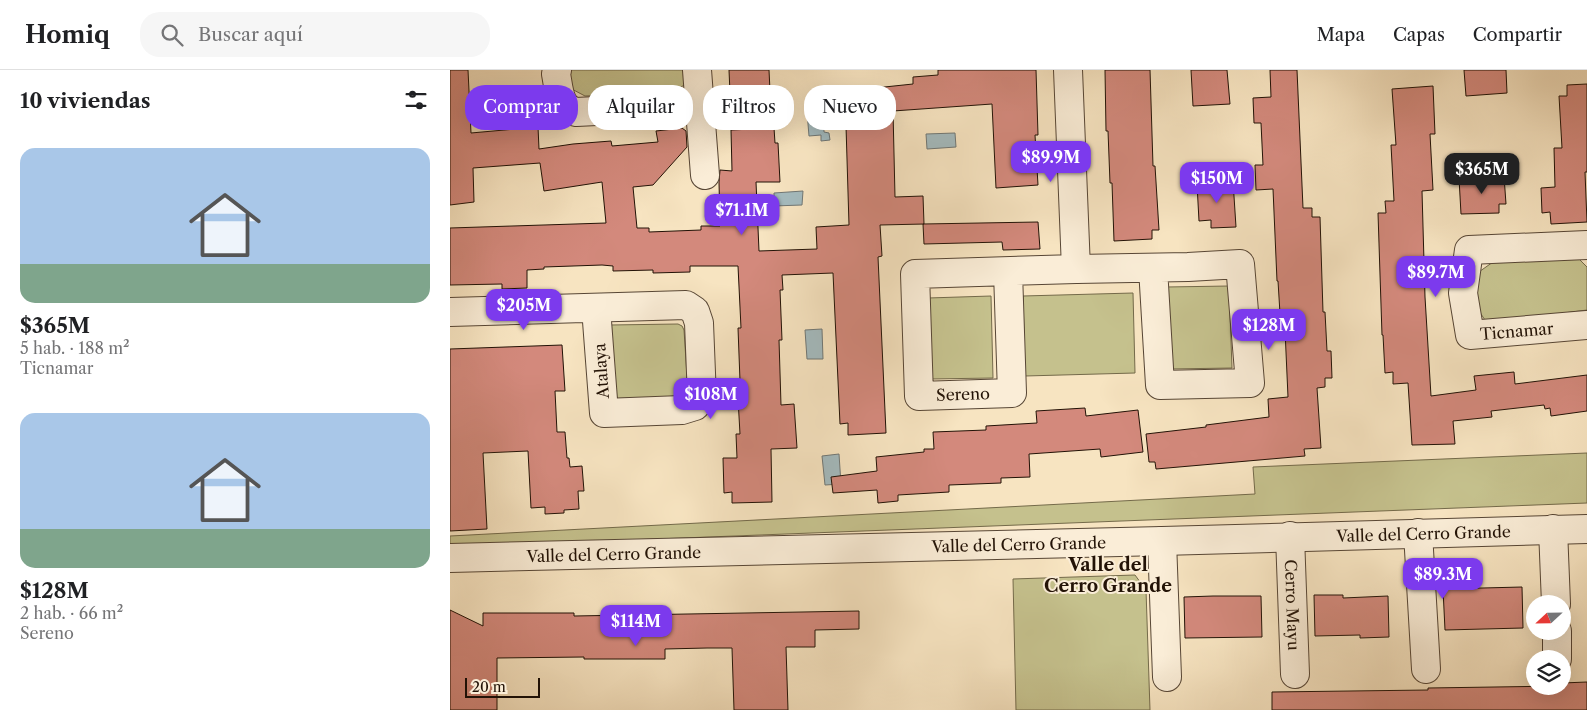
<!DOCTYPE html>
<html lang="es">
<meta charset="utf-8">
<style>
body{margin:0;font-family:"Libre Caslon Text",serif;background:#f6f6f6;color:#202124;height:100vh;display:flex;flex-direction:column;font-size:19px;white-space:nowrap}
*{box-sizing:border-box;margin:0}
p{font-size:16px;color:#757577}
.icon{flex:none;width:28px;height:28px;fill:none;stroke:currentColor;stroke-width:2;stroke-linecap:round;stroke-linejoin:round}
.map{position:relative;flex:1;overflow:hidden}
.sheet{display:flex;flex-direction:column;background:#fff;width:450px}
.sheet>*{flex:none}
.top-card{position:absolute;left:15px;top:15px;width:475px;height:45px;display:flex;gap:10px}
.needle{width:32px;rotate:248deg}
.buttons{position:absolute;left:1076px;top:525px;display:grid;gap:10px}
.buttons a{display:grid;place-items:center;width:45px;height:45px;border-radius:50%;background:#fff;box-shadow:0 5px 20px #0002;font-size:25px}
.scale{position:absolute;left:15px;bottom:12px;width:75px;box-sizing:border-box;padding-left:5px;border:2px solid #221206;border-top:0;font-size:14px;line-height:18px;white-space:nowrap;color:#221206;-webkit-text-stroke:4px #faedd7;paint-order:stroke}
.price{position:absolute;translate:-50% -42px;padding:0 11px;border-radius:10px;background:#7c3aed;color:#fff;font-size:16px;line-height:32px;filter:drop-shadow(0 1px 2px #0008)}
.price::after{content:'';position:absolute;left:50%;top:30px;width:15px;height:11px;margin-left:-8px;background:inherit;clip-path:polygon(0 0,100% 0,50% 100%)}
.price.selected{background:#222;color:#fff}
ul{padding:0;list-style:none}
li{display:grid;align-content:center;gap:10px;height:265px;padding:0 20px}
li span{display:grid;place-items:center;height:155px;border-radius:15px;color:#555}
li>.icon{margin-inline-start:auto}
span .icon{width:90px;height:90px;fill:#fffc;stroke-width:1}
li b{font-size:21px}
h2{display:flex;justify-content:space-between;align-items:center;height:60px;padding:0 20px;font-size:21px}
.tag{padding:0 18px;border-radius:20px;background:#fff;box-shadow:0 5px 20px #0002;font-size:18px;line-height:45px}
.tag.selected{background:#7c3aed;color:#fff}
header{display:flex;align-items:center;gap:30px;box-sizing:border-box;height:70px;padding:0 25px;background:#fff;border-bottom:1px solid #e0e0e0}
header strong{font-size:24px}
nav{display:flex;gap:28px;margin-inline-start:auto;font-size:18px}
.search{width:350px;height:45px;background:#f6f6f6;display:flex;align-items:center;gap:12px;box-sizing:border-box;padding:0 18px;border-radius:20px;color:#757577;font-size:19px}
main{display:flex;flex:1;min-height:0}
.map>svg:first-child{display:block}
.green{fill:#c5c18d;stroke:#746a4a}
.water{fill:#a4bbbf;stroke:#707775}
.building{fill:#d3897c;stroke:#221206}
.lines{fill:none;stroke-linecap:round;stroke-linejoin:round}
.minor-casing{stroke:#574635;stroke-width:30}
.minor{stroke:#faedd7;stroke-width:28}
.labels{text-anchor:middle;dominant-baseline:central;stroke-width:4;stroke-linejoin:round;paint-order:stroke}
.street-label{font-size:16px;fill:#221206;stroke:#faedd7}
.neighbourhood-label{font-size:18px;font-weight:bold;fill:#221206;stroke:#faedd7}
</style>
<header>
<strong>Homiq</strong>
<div class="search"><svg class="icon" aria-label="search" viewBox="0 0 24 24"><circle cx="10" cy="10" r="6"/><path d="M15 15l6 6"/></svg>Buscar aquí</div>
<nav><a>Mapa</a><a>Capas</a><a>Compartir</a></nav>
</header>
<main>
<section class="sheet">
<h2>10 viviendas<svg class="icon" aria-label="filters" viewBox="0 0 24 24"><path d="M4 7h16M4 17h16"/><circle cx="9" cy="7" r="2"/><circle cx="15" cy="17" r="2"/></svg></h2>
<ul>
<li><span style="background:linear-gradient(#a9c7e8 75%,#7fa58c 0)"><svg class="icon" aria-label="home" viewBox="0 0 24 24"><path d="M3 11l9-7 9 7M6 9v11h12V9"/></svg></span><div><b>$365M</b><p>5 hab. · 188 m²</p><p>Ticnamar</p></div></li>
<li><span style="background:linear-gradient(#a9c7e8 75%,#7fa58c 0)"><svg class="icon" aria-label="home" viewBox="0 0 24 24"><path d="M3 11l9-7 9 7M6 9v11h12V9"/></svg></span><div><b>$128M</b><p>2 hab. · 66 m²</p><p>Sereno</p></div></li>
</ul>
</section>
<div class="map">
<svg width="1137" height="640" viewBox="0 0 1137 640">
<rect width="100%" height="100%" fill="#f7e4c1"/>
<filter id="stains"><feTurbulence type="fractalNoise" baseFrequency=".004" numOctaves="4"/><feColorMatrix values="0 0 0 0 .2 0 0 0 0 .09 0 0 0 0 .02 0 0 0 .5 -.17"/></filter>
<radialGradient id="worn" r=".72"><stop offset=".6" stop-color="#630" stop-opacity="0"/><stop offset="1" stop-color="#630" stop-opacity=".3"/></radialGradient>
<!-- green -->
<path class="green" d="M120,0h115l2,14 -19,9 -83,3 -17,-9z
M1126,186l11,11v43l-100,13 -10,-15 -1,-34 17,-12z
M779,216l3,82 -63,1 -3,-82z
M683,223l2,80 -110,3 -2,-80z
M541,226l2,82 -63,1 -2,-81z
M228,254l4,2 2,4 4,62 -2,4 -72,3 -4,-74z
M1137,383v50l-1137,44v-11l805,-42 -2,-27z
M685,505l11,15 4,120h-134l-3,-131z"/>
<!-- water -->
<path class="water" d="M373,36l1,26 5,1 1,7 -9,1v-6l-12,1 -2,-24 6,-5z
M505,63l1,14 -29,2 -1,-15z
M353,121l-1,14 -29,1 1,-2 -5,-4v-2l5,-2v-3z
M372,259l1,30h-16l-2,-29z
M389,384l2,30 -16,1 -3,-29z"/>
<!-- building -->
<path class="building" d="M0,0h18l3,63 67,-6 1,22 34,-5 38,-3 1,5 46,-4 -2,-11 26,-3 4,3 1,16 -34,38 -20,2 4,41h12v4l52,-2v-4h19l-1,-44 1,-12 12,1 -1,-41 43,-2 1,15h3l2,39h-24l3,69 58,-2 -1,-22 33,-2 -3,-99 11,-1 -1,-35 57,-6v-7l25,-2v-5h98l2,65h-3l3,50 -42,3 -4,-84 -99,7 2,86 28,-1 1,28 -44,1 2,31 -4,1 8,176 -38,2v-12l-8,1 -7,-151 -51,2 1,15h-3l2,50h-3l2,65 13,-1 3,44 -26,1 1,53 -40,1v-11l-8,1 -1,-35h14l-1,-24h4l-3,-53h3l-2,-53h3l-3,-62h-48v6l-37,1v-3l-40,1v-5l-11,-1 -58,2v2l-17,1v18l-25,1v-5l-52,1v-57l156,-5 -4,-41 -58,9 -4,-28 -67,5 1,34 -24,3z
M279,0h40l1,21 -40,2z
M655,0h45l3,96h2l4,64h-7v9l-38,2 -2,-58h-2l-2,-52h-2z
M741,0h36l3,34 -37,2z
M820,0h27l6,138h9v9h8l3,95h2l2,39h4l1,27h-7v9l-8,1 4,60 -17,1 1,7 -149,13 -1,-7h-6l-3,-28 60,-7v-2l63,-8 -1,-18 20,-2 -3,-67h-4l-3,-49h-1l-4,-92 -17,1 -1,-25h8l-2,-42h-7l-1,-25 18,-1z
M1014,0h42l1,23 -41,3z
M1137,14v88h-2l2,50 -36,2 -1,-12 -8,1 -1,-25 14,-1 -1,-39h8l-3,-52h8v-11z
M983,16l2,48h-5l3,56 -11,1 3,106 6,99 45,-6 -2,-14 40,-4 1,12 72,-9v36l-36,5 -1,-8 -5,1 -1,-4 -53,6 1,6 -39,4 2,23 -43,1 -4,-62 -15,1v-12l-8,1 -2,-38h-1l-4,-122h8l-1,-12h9l-3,-56h5l-4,-56z
M1054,106l2,28h-7v9l-38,1 -2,-36z
M783,111l3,46 -25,1v-8l-12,1 -2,-37z
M588,152l2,27 -37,1 -1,-8 -78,2 -1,-20z
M112,275l3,46h-10l2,41h8l2,26h2l1,9 12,-1 2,25h-6l1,18 -15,1v3l-19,1v-7l-14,1 -3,-57 -45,2 4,76 -37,2v-182z
M635,338l1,8 52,-6 5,42 -42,5 -1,-8 -71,5 1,23 -29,1v5l-52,2v7l-51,3v6l-20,2 -1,-13 -44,3 -2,-16 46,-6 -1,-14 48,-5v-3h10l-1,-17 53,-2v-4l51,-3 -1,-12z
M1072,517l1,41 -78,2 -2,-41z
M864,525h29v3l45,-2 1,41 -29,1v-3l-45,1z
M763,526h48l1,41 -77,1 -1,-41z
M0,540l33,16v-13h91v3l285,-5v18l-44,1v17h-29l2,63h-54l-2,-62h-25l-42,1v10h-81v-2l-87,1v52h-47z
M1137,612v28h-315v-18l156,-2v-2l134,-2v-3z"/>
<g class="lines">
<defs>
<g id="minor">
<path d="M107,0l-1,4c3,15 3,35 20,38l124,-6"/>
<path d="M247,0l8,105"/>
<path id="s1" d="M1137,175l-118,5 -6,43 7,42 117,-10"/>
<path d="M626,199l112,-2 52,-3 10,119 -90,2 -7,-117"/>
<path d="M558,202l4,121 -93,3 -4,-122 161,-5 -8,-199"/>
<path d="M0,242l236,-7 9,6 4,12 3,75 -7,8 -13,4 -78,3 -8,-105"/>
<path d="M1103,459l3,75"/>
<path d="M968,463l8,136"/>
<path id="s2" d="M840,466l5,138"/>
<path d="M712,471l5,136"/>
<path id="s3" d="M0,488l712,-17 425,-12"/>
<path d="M1107,561v28"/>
</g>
</defs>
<!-- minor casing -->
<use href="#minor" class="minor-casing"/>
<!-- minor -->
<use href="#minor" class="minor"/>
</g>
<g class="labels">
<!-- street labels -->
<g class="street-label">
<text stroke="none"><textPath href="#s1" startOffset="251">Ticnamar</textPath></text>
<text transform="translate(151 301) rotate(-94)">Atalaya</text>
<text transform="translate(513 324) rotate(-2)">Sereno</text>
<text stroke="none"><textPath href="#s3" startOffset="974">Valle del Cerro Grande</textPath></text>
<text stroke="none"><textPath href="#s3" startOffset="569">Valle del Cerro Grande</textPath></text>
<text stroke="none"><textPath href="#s3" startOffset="164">Valle del Cerro Grande</textPath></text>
<text stroke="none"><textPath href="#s2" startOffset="69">Cerro Mayu</textPath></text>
</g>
<!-- neighbourhood labels -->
<g class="neighbourhood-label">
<text x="658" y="495">Valle del<tspan x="658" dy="21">Cerro Grande</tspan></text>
</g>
</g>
<rect width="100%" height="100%" filter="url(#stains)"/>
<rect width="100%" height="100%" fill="url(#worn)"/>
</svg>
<div class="buttons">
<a><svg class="needle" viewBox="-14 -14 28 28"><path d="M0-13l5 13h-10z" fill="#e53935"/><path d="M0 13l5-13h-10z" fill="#757577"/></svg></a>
<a><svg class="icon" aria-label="layers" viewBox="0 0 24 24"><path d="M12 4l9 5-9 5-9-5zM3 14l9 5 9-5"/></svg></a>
</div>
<div class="scale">20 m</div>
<b class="price" style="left:601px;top:113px">$89.9M</b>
<b class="price selected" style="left:1032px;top:125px">$365M</b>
<b class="price" style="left:767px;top:134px">$150M</b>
<b class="price" style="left:292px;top:166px">$71.1M</b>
<b class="price" style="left:986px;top:228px">$89.7M</b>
<b class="price" style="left:74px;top:261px">$205M</b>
<b class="price" style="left:819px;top:281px">$128M</b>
<b class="price" style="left:261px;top:350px">$108M</b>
<b class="price" style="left:993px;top:530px">$89.3M</b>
<b class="price" style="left:186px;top:577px">$114M</b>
<div class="top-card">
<a class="tag selected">Comprar</a>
<a class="tag">Alquilar</a>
<a class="tag">Filtros</a>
<a class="tag">Nuevo</a>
</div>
</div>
</main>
